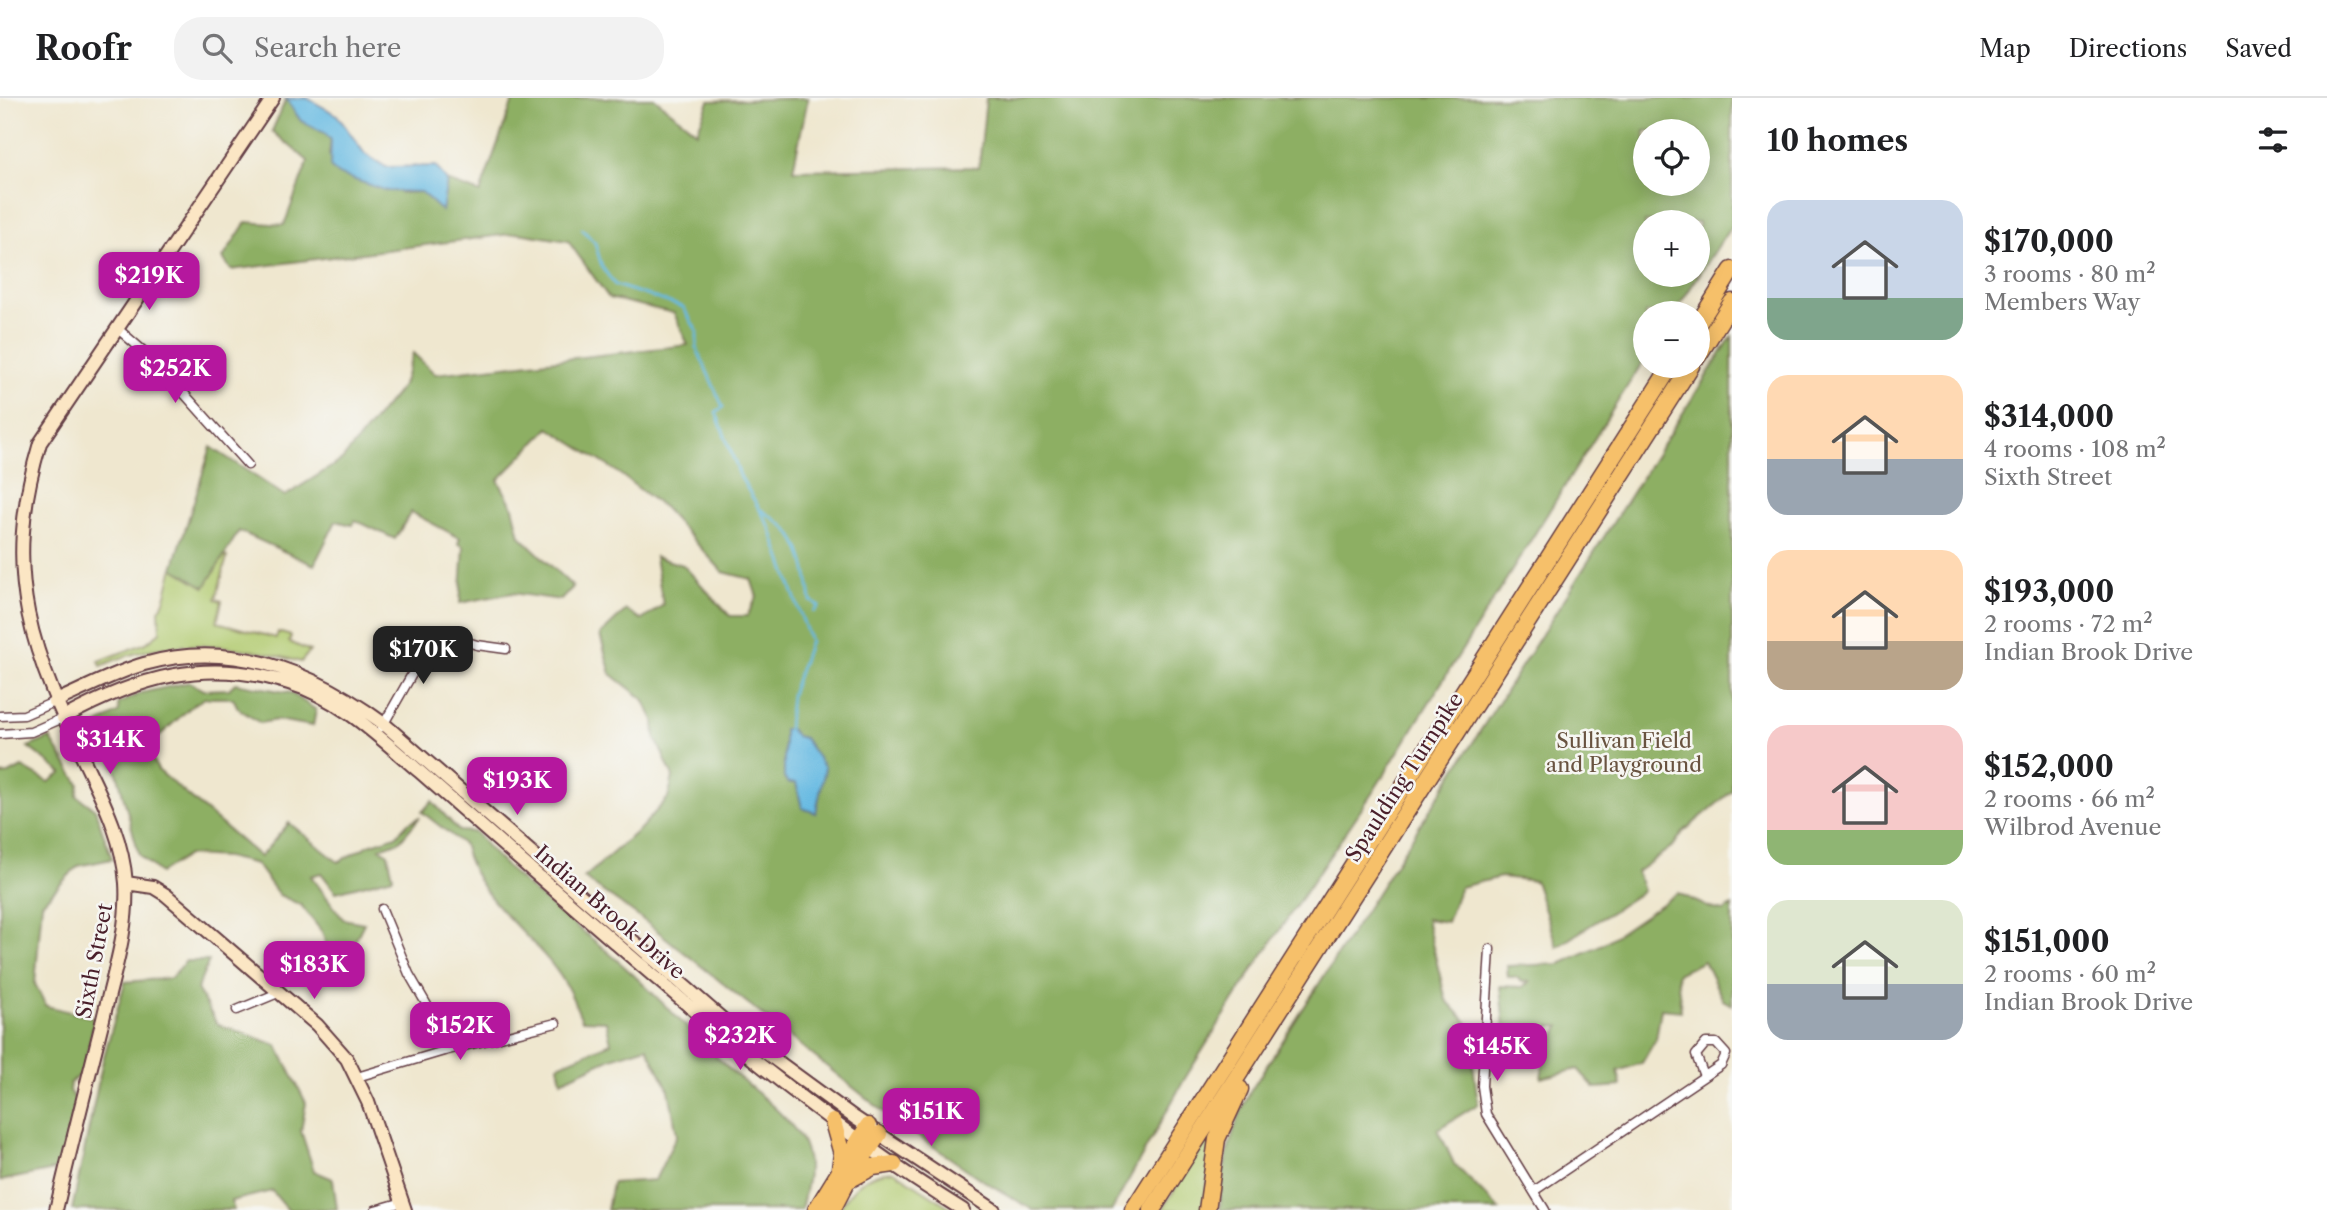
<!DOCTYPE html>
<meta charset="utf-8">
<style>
body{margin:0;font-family:"Libre Caslon Text",serif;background:#f2f2f2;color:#202124;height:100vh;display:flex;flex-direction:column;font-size:26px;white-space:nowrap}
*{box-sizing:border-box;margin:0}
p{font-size:23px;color:#757577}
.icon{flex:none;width:38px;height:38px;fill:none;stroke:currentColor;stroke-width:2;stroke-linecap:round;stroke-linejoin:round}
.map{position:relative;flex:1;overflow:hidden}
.drawer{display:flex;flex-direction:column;background:#fff;width:595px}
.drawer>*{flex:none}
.tools{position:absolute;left:1633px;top:21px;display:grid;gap:14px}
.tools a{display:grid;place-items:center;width:77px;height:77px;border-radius:50%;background:#fff;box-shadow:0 4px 18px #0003;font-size:35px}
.price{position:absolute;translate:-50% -60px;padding:0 16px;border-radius:14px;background:#b5179e;color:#fff;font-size:23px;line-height:46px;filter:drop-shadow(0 2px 4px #0008)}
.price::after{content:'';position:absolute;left:50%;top:42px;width:21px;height:16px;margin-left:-10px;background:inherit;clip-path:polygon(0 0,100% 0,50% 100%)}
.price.selected{background:#222;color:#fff}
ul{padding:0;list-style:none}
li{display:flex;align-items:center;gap:21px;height:175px;padding:0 35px}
li span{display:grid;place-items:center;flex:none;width:196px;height:140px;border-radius:21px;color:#555}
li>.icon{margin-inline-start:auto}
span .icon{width:84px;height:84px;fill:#fffc;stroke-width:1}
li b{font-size:30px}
h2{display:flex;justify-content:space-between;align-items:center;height:84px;padding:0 35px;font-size:30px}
header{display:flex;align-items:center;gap:42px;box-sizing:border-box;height:98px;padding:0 35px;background:#fff;border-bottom:2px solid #e0e0e0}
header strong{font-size:33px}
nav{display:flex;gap:38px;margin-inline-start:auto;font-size:24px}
.search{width:490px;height:63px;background:#f2f2f2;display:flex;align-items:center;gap:18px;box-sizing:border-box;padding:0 24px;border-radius:28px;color:#757577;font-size:26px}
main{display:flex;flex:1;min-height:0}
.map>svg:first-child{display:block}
.green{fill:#b2cb71;stroke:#7e754e;stroke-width:2}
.forest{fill:#8daf63;stroke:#6c6747;stroke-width:2;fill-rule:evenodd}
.water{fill:#66bae2;stroke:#586c86;stroke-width:2}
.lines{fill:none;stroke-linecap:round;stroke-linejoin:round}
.stream{stroke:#66bae2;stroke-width:2.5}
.street-casing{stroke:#633d44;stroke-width:11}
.secondary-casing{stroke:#633d44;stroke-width:16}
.highway-casing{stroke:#633d44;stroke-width:19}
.street{stroke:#fff;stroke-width:8}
.secondary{stroke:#fbe6c4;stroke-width:12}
.highway{stroke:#f6c06b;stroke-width:16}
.labels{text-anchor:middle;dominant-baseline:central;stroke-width:5;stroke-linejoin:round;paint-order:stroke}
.park-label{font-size:21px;fill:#695340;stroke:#f6f6f2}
.street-label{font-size:21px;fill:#4a1f2b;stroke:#f6f6f2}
</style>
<header>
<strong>Roofr</strong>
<div class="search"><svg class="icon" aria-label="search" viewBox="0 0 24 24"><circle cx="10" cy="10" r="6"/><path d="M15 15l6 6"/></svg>Search here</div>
<nav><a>Map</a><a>Directions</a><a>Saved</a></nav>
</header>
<main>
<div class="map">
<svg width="1732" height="1112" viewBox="0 0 1732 1112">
<rect width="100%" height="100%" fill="#f6f6f2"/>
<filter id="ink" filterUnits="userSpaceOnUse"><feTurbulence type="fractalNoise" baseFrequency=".0143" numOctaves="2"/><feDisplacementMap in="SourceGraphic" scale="14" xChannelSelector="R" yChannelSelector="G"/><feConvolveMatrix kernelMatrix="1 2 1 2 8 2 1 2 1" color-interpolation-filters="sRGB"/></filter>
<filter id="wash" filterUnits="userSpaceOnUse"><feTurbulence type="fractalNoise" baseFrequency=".00686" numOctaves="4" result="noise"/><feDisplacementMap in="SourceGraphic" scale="28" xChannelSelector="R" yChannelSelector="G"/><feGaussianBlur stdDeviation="1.57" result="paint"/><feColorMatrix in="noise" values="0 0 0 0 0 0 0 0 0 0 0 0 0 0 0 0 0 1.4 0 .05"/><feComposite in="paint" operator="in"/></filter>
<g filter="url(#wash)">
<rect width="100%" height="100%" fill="#efe7cf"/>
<!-- green -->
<path class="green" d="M224,458l3,1 -11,42 6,2 -5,21 59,16 2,-6 13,4 -2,6 21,9 -9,11c-69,-19 -133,-27 -200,4l-2,-5 47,-18 14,-11 -1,-22c8,-9 9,-29 14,-42l31,19z
M1216,1025l-13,87h-41z
M894,1073l60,39h-115c13,-24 28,-37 55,-39z"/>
<!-- forest -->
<path class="forest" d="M514,0h140l43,34 12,-31 99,-3 -15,72 186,-3 7,-69h746v127l-58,88h-29v45l-272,434 -121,179 -68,109 -72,130h-79l-54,-32 -94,-65 -239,-191 -62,-44 56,-49 28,-31 5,-21 -18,-40 -1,-17 -11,-21 -32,-25 -11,-39 26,-25 16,10 21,-15 -8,-48 28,8 47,51h17l10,-19 -6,-18 -28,-7 -59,-64 -48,-37 -67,-43 -51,52 15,27 7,29 53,51 -12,13 -49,-7 -52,10 4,-56 -6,-4 2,-5 -49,-26 -16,27 -40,-19 -3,5 -16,-4 -22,44 -75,-34 -34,56 -32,-19 38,-121 74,49 57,-36 61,-75 10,-32 22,21 253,-29 -14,-32 -65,-15 -41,-57 -50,-8 -287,37 -8,-12 23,-36 38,3 24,-64 -36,-30 14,-32 15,22 24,12 6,7 -2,15 72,38 20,-1 21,18 5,-29 33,12zM1645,33h53v53h-53zM1645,124h53v53h-53z
M1732,238v455l-49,41 -9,13 -37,27 6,19 -86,56 -22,-66 -34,-4 -41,10 -13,35 -21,-3 20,81 22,23 10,81 -40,25 16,35 46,46h-280c1,-42 11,-80 30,-118z
M190,584l13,8 26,-1 6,-6 56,10 25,17 -3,16 -36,-6 -17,3 -22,-15 -5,-10h-28l-12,7 -37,34 -6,15 8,16 102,87 29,-34 49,39 31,-17 27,-9 12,-13 12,-6 -20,24 -20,7 8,6 5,23 -57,15 -15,-19 -10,3 32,43 21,4 -9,18 6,18 -3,16 -43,-14 11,-17 -4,-12 -21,-27 -22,-10 -23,-31 -30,-7 -38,-2 -28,18 -21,-18 -21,-79 -21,-51 22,-13 -1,-8 23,-11z
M50,640l29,46 -2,12 18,13 17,50 -34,7 -36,37 -7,81 11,22 49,12 -12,54 -13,11 -1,8 8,10 -18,68 -59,12v-406l9,-1 13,-7 27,15 13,-9 -34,-26z
M432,703l27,30 16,1c40,51 93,85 142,128 38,33 71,70 107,104 21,20 68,53 79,79 10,24 3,43 -2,67h-194l5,-27 43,-3 22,-45 -8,-45 -22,-43 -36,11 -50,23 -3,-16 53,-22 -5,-22 -24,-1c-6,-13 -11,-28 -19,-40 -27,-44 -89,-81 -99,-135l-42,-33z
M1678,795l32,15 14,3 8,-5v99l-9,-5 -19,-39 -27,13 4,37 -20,-2 -5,30 -14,24 -24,8 3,15 -26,2 -17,-19 -37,9 2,-14 17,-38 -56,1 -4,-41 22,1 9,-6 -9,1 -6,-5h-8l-1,-11 53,-2 43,-20z
M186,863h23l-12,28 20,35 60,21 29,58 -5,28 13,40 19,8 4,30 -49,1 -16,-19 -41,10 3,9h-162l31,-150 22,-78 46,-4z"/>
<!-- water -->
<path class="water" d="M307,0l30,17 28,39 21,13 50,-1 11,15 -5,30 -21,-19 -34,-1 -49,-17 -8,-7 1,-27 -6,-7 -24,-12 -15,-22z
M784,631h6l6,7 8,2 21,30 -9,45 -14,-5 -6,-25h-8l-4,-5z"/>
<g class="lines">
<!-- stream -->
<path class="stream" d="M582,131l13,14 7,24 13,18 68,22 14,24v18l26,58 -7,5 24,64 30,51 40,114 -19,54 -3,34
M762,412c7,6 16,11 23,17 19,18 23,50 26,74l8,5 -5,6"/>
</g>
</g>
<g filter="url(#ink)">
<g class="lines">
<defs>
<path id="street" d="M118,231l37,32 93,104
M0,618l24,-1 30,-13
M382,629l54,-95 41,13 29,4
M0,636l31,-2 32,-14
M382,811l27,65 22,38 13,39
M1490,851l-8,137 4,28 59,96
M237,912l41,-17
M357,979l87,-26 112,-28
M1534,1093l187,-126 5,-11 -10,-11h-10l-10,12 8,21
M375,1112l28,-8"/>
<path id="secondary" d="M54,604c30,-13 59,-29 90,-38 87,-25 170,8 240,60l352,307 119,87 139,92
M63,620c75,-41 142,-61 226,-35 51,15 91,55 131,89 33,29 66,58 99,87 143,124 282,251 444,351
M126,785l27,4 13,8 151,130 30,34 21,43 37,108
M56,1112c15,-64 31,-127 47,-191 10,-44 26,-90 23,-136 -3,-40 -19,-75 -36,-110 -58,-120 -90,-196 -50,-330l233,-345"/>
<path id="highway" d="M1698,226l34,-54
M1698,258l34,-54
M833,1024l9,32 -2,14
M849,1082l24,-13 21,-3
M816,1112l52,-84
M832,1112l15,-29 32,-47
M1133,1112l538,-844
M1152,1112l539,-844
M1207,1112l10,-71 23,-50"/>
</defs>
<!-- street casing -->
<use href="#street" class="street-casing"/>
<!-- secondary casing -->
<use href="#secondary" class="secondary-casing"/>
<!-- highway casing -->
<use href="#highway" class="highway-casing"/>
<!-- street -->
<use href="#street" class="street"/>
<!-- secondary -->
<use href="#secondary" class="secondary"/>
<!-- highway -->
<use href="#highway" class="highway"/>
</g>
</g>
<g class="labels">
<!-- park labels -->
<g class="park-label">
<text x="1624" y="642">Sullivan Field<tspan x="1624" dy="24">and Playground</tspan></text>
</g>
<!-- street labels -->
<g class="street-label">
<text transform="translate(1404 679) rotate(-57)">Spaulding Turnpike</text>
<text transform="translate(610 814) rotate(41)">Indian Brook Drive</text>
<text transform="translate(94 863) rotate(-79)">Sixth Street</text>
</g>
</g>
</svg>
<div class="tools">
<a><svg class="icon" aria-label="locate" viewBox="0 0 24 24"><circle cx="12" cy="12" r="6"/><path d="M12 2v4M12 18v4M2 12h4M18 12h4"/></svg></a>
<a>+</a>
<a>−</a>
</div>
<b class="price" style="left:149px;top:214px">$219K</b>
<b class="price" style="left:175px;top:307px">$252K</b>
<b class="price selected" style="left:423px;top:588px">$170K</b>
<b class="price" style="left:110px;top:678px">$314K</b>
<b class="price" style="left:517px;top:719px">$193K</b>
<b class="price" style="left:314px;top:903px">$183K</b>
<b class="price" style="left:460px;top:964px">$152K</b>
<b class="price" style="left:740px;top:974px">$232K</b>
<b class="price" style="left:1497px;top:985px">$145K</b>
<b class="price" style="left:931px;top:1050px">$151K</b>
</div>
<section class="drawer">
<h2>10 homes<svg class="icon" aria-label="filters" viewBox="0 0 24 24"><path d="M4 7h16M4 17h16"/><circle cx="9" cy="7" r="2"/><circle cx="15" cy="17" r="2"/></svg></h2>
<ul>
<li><span style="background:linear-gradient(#c9d6e8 70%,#7fa58c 0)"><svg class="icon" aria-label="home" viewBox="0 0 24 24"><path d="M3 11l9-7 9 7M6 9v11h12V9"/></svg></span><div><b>$170,000</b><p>3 rooms · 80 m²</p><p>Members Way</p></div></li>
<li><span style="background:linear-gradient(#ffd9b3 60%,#9aa5b1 0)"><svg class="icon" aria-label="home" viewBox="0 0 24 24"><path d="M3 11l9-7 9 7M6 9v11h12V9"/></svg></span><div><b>$314,000</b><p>4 rooms · 108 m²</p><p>Sixth Street</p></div></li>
<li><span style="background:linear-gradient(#ffd9b3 65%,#b9a48a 0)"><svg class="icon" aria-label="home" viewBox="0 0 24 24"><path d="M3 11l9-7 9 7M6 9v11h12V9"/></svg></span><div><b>$193,000</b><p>2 rooms · 72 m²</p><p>Indian Brook Drive</p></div></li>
<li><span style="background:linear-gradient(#f6c9c9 75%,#8fb573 0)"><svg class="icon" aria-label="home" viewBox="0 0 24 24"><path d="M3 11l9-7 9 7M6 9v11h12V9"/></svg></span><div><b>$152,000</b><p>2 rooms · 66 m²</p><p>Wilbrod Avenue</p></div></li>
<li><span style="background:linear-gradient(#dfe7d0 60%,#9aa5b1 0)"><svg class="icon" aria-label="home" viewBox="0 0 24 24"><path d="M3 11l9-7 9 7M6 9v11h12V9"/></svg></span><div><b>$151,000</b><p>2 rooms · 60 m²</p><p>Indian Brook Drive</p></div></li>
</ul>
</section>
</main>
